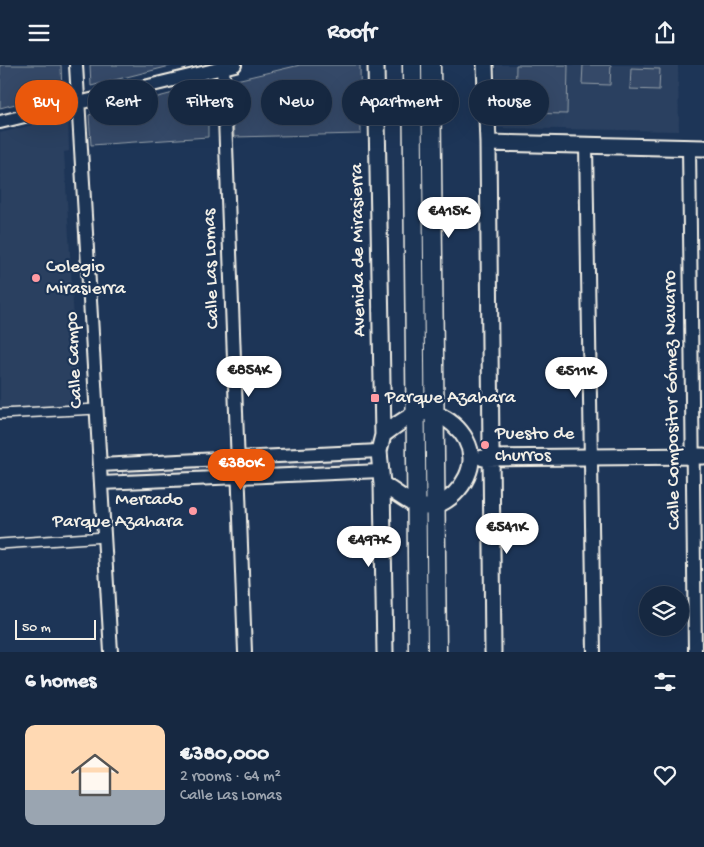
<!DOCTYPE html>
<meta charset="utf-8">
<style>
body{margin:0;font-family:"Gochi Hand",sans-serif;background:#1f3048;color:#f1f3f6;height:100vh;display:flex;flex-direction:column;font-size:19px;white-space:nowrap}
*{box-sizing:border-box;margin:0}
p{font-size:16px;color:#9ea6b1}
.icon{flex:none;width:28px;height:28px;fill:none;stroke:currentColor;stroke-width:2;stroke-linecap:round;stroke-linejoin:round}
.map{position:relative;height:587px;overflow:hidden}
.details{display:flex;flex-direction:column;background:#162841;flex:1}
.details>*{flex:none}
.hud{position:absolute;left:15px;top:15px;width:675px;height:45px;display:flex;gap:10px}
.buttons{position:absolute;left:639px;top:521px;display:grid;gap:10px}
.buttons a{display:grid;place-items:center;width:50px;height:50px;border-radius:50%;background:#162841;box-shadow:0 5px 20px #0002,0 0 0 1px #35445a;font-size:25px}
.scale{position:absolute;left:15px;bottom:12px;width:81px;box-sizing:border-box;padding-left:5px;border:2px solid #f4f1e8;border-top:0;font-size:14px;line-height:18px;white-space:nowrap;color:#f4f1e8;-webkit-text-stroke:4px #1d3557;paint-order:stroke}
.price{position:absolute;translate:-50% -42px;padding:0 11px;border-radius:18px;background:#fff;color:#222;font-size:16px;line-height:32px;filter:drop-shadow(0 1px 2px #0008)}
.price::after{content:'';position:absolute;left:50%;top:30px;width:15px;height:11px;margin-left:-8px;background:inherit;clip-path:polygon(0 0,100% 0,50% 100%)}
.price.current{background:#ea580c;color:#fff}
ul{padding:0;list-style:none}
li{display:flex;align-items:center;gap:15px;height:125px;padding:0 25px}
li+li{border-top:1px solid #35445a}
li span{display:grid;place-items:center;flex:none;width:140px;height:100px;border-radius:10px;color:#555}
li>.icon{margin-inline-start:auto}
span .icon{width:60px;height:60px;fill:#fffc;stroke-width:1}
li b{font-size:21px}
h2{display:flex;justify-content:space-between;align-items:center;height:60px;padding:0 25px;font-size:21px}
.chip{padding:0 18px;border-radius:22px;background:#162841;box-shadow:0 5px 20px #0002,0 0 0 1px #35445a;font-size:18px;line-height:45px}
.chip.current{background:#ea580c;color:#fff}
header{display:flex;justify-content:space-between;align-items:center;height:65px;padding:0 25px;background:#162841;font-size:22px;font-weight:700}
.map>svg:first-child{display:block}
.built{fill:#2a4060}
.green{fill:#354a67;stroke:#949ea8}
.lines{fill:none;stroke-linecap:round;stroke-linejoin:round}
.pedestrian-casing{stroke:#f4f1e8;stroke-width:12}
.minor-casing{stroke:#f4f1e8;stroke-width:16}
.tertiary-casing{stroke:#f4f1e8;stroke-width:19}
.secondary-casing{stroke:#f4f1e8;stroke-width:21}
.pedestrian{stroke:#1d3557;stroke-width:9}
.minor{stroke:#1d3557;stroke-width:12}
.tertiary{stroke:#1d3557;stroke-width:15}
.secondary{stroke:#1d3557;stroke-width:18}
.poi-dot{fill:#ff9aa2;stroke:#1d3557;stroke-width:2}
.labels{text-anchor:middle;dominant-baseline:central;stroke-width:4.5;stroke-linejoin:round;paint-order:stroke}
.street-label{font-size:19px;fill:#f4f1e8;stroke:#1d3557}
.poi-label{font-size:19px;fill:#f4f1e8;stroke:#1d3557;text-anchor:start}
</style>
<header><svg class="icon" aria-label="menu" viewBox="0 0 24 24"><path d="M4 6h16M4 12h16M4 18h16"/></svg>Roofr<svg class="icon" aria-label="share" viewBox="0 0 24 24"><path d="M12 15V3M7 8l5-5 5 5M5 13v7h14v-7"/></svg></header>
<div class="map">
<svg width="704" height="587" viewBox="0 0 704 587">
<rect width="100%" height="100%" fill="#1d3557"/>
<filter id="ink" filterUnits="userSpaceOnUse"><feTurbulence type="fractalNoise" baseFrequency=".02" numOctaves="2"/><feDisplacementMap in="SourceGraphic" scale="10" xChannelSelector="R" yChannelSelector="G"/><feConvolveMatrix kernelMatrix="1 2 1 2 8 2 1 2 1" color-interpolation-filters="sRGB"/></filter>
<g filter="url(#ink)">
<!-- built -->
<path class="built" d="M496,0h182l1,66 -183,-3z
M68,51l1,35 -5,1 15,253 -79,4v-276z"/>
<!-- green -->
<path class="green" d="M0,0h61l1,27 -62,16z
M90,0h84l-83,21z
M300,0h60l1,69 -127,3 -2,-56z
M516,0h52l-1,49 -52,-1z
M583,0h28l-1,20 -28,-1z
M631,3l29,1 -1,21 -29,-1z
M208,19v53l-117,8 -2,-30z
M357,390l3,5 -3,6 -100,5 -6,-5 6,-6z
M212,398l4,5 -4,5 -89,3 -1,-6z"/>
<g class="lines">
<defs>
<path id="pedestrian" d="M0,349l97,-5
M0,479l105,-7"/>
<path id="minor" d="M76,0l35,587
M223,0l22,587
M0,57l235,-57
M586,80l8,507
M689,82l6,505
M100,400l279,-14
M101,418l279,-12"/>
<path id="tertiary" d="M376,0l7,370 -4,16 3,33c9,5 28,20 36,22 26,7 54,-24 53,-48 -1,-25 -28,-49 -52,-45 -9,1 -28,16 -36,22
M485,0l3,78 5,509
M488,78l216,5
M483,393l221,-2
M382,419l3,168"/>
<path id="secondary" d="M412,0l6,587
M431,0l6,587"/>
</defs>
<!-- pedestrian casing -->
<use href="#pedestrian" class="pedestrian-casing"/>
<!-- minor casing -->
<use href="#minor" class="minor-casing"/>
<!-- tertiary casing -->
<use href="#tertiary" class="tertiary-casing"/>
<!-- secondary casing -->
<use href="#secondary" class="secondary-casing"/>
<!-- pedestrian -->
<use href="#pedestrian" class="pedestrian"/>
<!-- minor -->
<use href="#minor" class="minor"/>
<!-- tertiary -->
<use href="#tertiary" class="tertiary"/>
<!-- secondary -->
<use href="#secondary" class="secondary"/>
</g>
</g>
<!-- markers -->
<g class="poi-dot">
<circle cx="36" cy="213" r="5"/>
<rect x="370" y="328" width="10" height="10" rx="2.5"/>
<circle cx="485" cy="380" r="5"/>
<circle cx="193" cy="446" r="5"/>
</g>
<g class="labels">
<!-- street labels -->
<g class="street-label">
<text transform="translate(359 185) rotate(-91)">Avenida de Mirasierra</text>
<text transform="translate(212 204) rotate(-92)">Calle Las Lomas</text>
<text transform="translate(75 295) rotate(-93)">Calle Campo</text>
<text transform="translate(673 335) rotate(-91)">Calle Compositor Gómez Navarro</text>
</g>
<!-- poi labels -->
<g class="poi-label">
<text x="46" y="202">Colegio<tspan x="46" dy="22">Mirasierra</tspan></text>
<text x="385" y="333">Parque Azahara</text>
<text x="495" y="369">Puesto de<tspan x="495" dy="22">churros</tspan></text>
<text x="183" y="435" text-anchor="end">Mercado<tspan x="183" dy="22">Parque Azahara</tspan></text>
</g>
</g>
</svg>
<div class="buttons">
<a><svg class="icon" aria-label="layers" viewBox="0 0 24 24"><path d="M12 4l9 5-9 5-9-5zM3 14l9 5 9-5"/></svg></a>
</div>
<div class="scale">50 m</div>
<b class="price" style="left:449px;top:174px">€415K</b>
<b class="price" style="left:249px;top:333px">€854K</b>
<b class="price" style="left:576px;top:334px">€511K</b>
<b class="price current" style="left:241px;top:426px">€380K</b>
<b class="price" style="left:507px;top:490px">€541K</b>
<b class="price" style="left:369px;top:503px">€497K</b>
<div class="hud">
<a class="chip current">Buy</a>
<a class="chip">Rent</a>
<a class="chip">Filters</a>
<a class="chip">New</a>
<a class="chip">Apartment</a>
<a class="chip">House</a>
</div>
</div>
<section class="details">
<h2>6 homes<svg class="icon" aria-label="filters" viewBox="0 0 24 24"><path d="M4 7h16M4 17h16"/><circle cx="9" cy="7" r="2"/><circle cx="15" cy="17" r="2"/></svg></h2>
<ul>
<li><span style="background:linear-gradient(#ffd9b3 65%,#9aa5b1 0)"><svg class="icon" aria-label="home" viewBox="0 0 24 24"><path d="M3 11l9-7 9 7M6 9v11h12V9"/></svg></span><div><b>€380,000</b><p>2 rooms · 64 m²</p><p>Calle Las Lomas</p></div><svg class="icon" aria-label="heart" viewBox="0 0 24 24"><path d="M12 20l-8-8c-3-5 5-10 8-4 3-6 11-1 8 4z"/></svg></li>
</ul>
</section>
